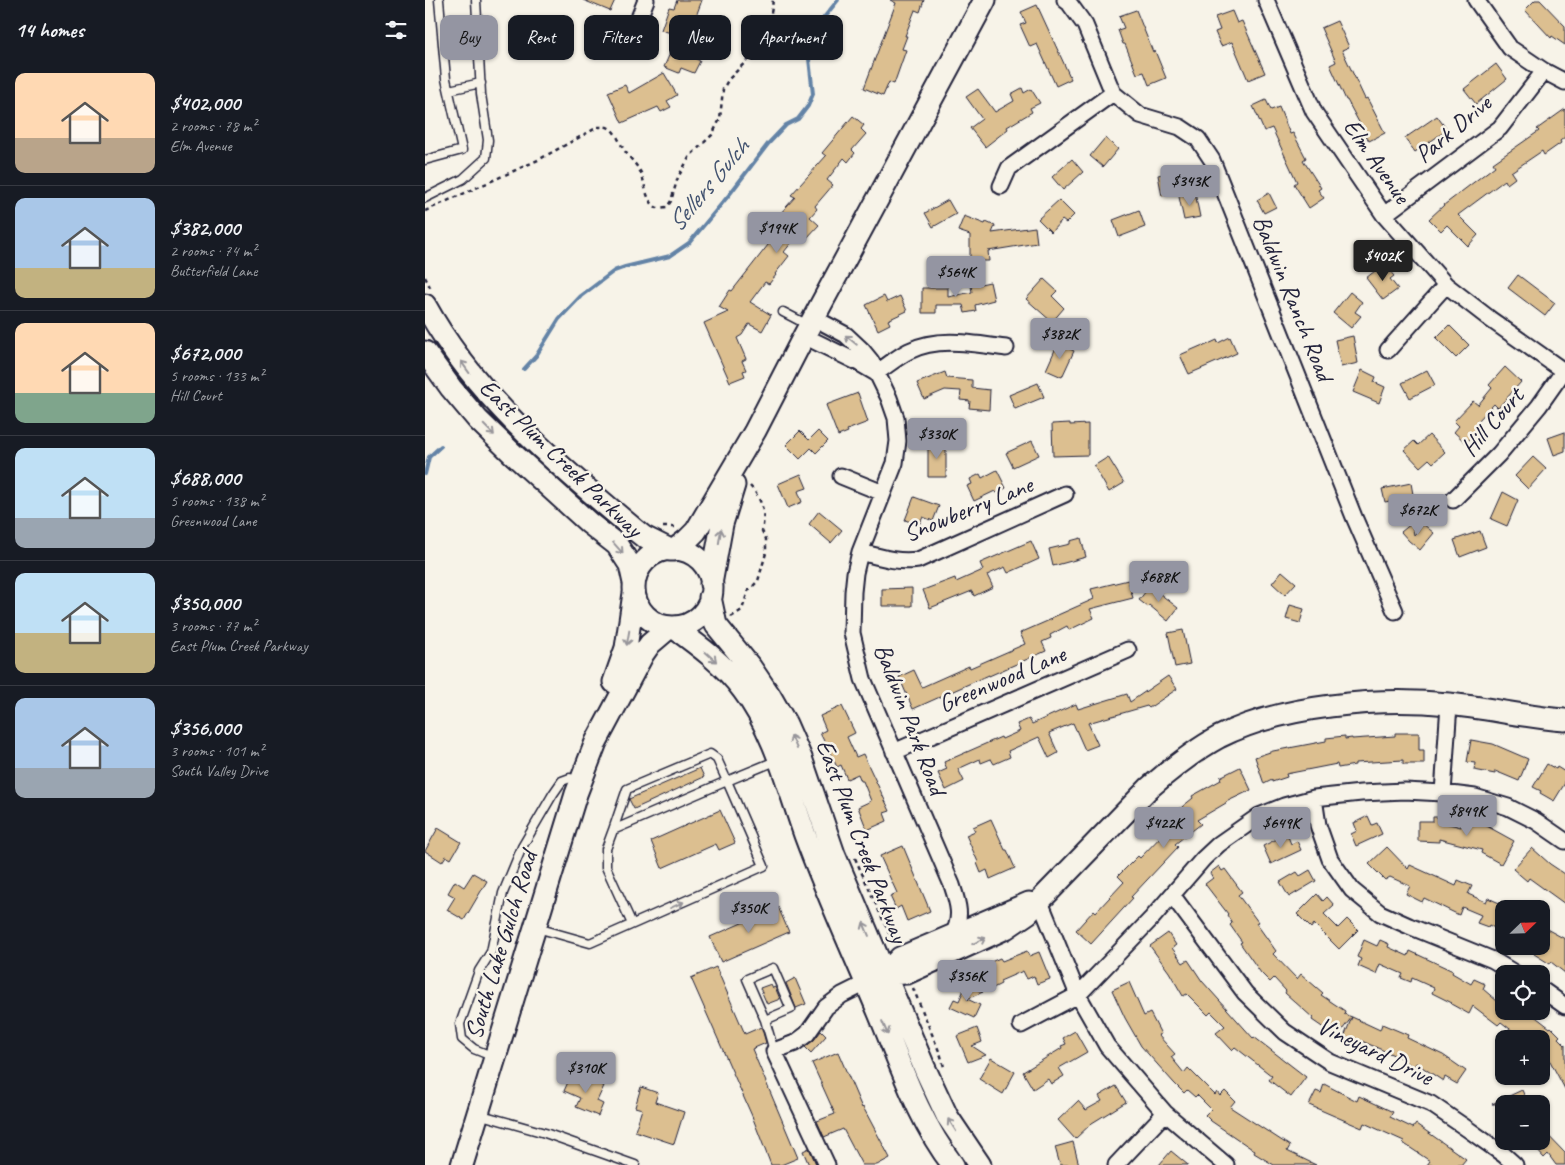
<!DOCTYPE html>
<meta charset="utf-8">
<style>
body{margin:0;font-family:Caveat,sans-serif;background:#242831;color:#f1f3f6;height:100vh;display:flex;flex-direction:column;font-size:19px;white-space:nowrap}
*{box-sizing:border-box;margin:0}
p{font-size:16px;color:#9ea1a6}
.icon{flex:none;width:28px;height:28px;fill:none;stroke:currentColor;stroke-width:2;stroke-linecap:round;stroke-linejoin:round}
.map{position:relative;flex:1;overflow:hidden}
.details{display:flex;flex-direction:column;background:#171b24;width:425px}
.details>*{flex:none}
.hud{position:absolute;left:15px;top:15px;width:475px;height:45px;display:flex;gap:10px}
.needle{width:32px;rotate:67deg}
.fabs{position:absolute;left:1070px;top:900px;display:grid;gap:10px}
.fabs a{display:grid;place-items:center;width:55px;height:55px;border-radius:10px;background:#171b24;box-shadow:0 1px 4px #0004;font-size:25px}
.price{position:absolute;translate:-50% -42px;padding:0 11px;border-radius:5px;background:#9495a2;color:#111;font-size:16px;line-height:32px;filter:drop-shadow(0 1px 2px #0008)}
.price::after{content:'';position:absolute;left:50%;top:30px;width:15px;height:11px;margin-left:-8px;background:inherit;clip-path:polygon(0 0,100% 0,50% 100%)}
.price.active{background:#222;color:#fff}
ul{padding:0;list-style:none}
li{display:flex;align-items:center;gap:15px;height:125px;padding:0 15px}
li+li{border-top:1px solid #363941}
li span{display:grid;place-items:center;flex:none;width:140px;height:100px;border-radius:10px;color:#555}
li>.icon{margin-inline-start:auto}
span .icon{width:60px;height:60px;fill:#fffc;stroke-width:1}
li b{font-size:21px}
h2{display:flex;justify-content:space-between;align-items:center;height:60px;padding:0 15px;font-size:21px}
.chip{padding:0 18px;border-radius:10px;background:#171b24;box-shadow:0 1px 4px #0004;font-size:18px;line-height:45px}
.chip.active{background:#9495a2;color:#111}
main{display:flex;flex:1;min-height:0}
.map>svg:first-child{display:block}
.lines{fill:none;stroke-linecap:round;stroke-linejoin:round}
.stream{stroke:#6483a6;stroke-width:4}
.building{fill:#dcbf90;stroke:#22223b}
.lane-casing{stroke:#22223b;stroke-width:11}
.street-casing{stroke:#22223b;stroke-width:19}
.secondary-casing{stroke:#22223b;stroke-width:25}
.path{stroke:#22223b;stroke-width:2.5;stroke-dasharray:4 4;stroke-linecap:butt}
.lane{stroke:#f7f3e8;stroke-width:8}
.street{stroke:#f7f3e8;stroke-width:15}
.secondary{stroke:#f7f3e8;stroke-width:21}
.oneway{stroke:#97959a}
.labels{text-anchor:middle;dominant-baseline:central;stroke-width:5;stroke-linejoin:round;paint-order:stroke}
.street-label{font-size:25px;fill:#22223b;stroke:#f7f3e8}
.water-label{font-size:26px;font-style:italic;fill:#435370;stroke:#f7f3e8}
</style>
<main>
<section class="details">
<h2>14 homes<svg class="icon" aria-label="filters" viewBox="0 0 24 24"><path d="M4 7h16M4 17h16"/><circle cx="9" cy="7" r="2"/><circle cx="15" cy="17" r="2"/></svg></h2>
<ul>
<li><span style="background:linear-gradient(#ffd9b3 65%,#b9a48a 0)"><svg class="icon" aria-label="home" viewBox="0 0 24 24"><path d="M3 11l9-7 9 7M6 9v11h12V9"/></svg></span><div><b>$402,000</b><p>2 rooms · 78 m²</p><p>Elm Avenue</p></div></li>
<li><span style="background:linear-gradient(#a9c7e8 70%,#c2b280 0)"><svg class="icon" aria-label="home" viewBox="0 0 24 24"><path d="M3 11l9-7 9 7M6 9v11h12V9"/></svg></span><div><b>$382,000</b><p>2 rooms · 74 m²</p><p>Butterfield Lane</p></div></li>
<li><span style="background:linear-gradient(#ffd9b3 70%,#7fa58c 0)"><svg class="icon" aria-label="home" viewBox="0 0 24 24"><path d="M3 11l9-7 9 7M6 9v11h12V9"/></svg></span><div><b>$672,000</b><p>5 rooms · 133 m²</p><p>Hill Court</p></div></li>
<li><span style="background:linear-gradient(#bfe0f5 70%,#9aa5b1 0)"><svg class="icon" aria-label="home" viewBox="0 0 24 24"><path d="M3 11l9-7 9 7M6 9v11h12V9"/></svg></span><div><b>$688,000</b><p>5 rooms · 138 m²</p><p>Greenwood Lane</p></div></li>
<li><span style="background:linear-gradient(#bfe0f5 60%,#c2b280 0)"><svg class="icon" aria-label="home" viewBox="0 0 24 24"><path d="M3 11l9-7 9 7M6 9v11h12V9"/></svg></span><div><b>$350,000</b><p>3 rooms · 77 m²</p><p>East Plum Creek Parkway</p></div></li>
<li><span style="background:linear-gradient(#a9c7e8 70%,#9aa5b1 0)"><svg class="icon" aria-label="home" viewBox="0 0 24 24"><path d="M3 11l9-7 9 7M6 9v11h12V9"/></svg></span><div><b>$356,000</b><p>3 rooms · 101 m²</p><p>South Valley Drive</p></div></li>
</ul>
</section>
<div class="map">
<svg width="1140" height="1165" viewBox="0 0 1140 1165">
<rect width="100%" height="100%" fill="#f7f3e8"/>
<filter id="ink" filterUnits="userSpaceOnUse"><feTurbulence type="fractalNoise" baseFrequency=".02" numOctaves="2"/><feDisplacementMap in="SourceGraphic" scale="10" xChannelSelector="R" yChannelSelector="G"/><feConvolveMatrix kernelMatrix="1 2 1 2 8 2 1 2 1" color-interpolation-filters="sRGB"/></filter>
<g filter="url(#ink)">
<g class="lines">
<!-- stream -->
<path class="stream" d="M99,369l12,-13 23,-37 22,-23 33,-25 11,-4 45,-11 19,-13 40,-48 39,-51 18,-19 12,-6 10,-13 5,-12 -4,-35v-15l5,-14 24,-30
M0,474l4,-17 12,-11"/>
</g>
<!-- building -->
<path class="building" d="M158,0h32l-5,11z
M252,0h25l-10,27 5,2 -6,17 6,3 -3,9 6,3 -6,12 -13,-5 -2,5 -15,-6 14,-32 -17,-5 8,-23 5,1z
M465,0h34l-4,12 -5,-2 -10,26h2l-5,13 4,1 -12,34 -5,-2 -6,14 -19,-8 32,-85z
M1110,0h5l25,26v19l-13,-9 -1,2 -26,-28z
M612,5l34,74 -15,7 -19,-42 -7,3 -10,-22 6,-2 -5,-11z
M711,10l17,42 2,-1 11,27 -17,7 -5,-13 -7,2 -12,-30h-2l-5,-14 6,-2 -5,-12z
M807,11l5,12 5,-2 23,52 -17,7 -16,-38 -11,4 -6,-14 5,-2 -5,-13z
M912,21l12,26 -7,3 23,49 2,-1 18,35 -16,8 -22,-41h-1l-16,-35 6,-3 -15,-34z
M1071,64l11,15 -31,25 -12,-15z
M239,73l13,22 -10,6 4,6 -10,5 -3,-5 -36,16 -14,-31 17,-7 4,8z
M597,88l2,5 7,-4 9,14 -10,5 2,4 -25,15 1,2 -23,18 -15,-19 12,-9 -16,-22 12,-8 17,23 19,-11 -3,-7z
M841,100l5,10 8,-3 11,27 3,-1 13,25 -3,2 18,28 -3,2 6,8 -15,10 -15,-24 3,-2 -25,-54 -8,3 -11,-25z
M1140,109v28l-5,4 1,2 -17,12 -2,-4 -31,21 4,6 -8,6 -2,-4 -47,35 20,20 -10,11 -21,-21 -6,6 -12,-12 15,-14 51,-39 -2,-3 46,-32 -2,-2z
M428,116l11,9 -3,4 5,5 -14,16 3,3 -7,9 -4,-4 -17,22 6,5 -18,21 2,3 -7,8 9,8 -13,14 -7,-6 -15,19 5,4 -14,18 1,1 -7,9 -4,-2 -15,20 21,13 -9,16 -13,-7 -7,11 -5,3 9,21 -4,2 4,9 -3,1 2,5 -15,6 -26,-59 24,-11 -9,-5 11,-17 2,1 54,-69 -7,-7 16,-18 -4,-2 35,-39 -4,-3z
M1012,116l10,14 -32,22 -10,-14z
M680,138l13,11 -15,18 -13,-11z
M647,159l11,13 -20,18 -11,-13z
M758,170l4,21 -25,5 -4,-21z
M770,193l5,24 -16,3 -5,-23z
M844,193l7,14 -12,6 -7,-13z
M523,200l8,14 -23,13 -8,-14z
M634,200l15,15 -8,8 -4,-3 -11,12 -13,-13z
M714,210l6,17 -26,10 -6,-17z
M539,216l21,8 1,-2 9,4 -3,7 43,-6 2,16 -49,8 1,10h-19v-26l-12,-4z
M959,264l10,12 -4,3 8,10 -15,11 -17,-22z
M1093,275l37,28 -10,13 -37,-28z
M619,279l13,12 -5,5 12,12 -12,14 -26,-23z
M565,282l4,18 -19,5 1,6 -11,2 -2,-8h-27v8h-14v-25h26v9l24,-5 -1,-6z
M925,292l12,10 -7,10 6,4 -10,12 -18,-15z
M459,296l3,6 13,-6 7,15 -19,9 2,4 -12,6 -12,-25z
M1024,325l20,20 -13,13 -20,-20z
M928,336l5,27 -17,4 -6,-27z
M805,337l7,16 -48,21 -9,-19 23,-10 1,1 13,-6 1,3z
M633,343l16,8 -12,26 -16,-7z
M1080,367l16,15 -23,26 -4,-4 -17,18 4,5 -15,16 -12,-11 5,-6 -5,-5 19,-20 5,4 14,-17 -3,-3z
M937,370l14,7 -2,5 11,5 -6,16 -26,-11z
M1002,370l8,15 -25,13 -8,-15z
M520,372l2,6 25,2v8l18,2 -1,20 -20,-2 1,-7 -10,-1 1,-9 -16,-1 -21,9 -7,-16z
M613,383l6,14 -29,12 -6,-14z
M433,393l10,29 -21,8 1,2 -10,4 -12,-31z
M645,423v2l18,-1v31l-35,1 -1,-32z
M375,431l9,9 9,-9 10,10 -12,12 -5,-5 -11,11 -14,-14z
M1140,432v19l-11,4 -6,-17z
M1004,435l16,17 -12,11 -4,-4 -9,8 -16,-17 10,-9 4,4z
M607,441l7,14 -26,12 -7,-14z
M503,443h18v34h-18z
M683,457l16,26 -15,9 -15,-26z
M1108,457l13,12 -18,20 -13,-13z
M572,470l9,18 -10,5 -1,-2 -21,10 -7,-15 5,-2 -2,-5 10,-5 2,4z
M376,474l6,14 -9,3 4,11 -14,6 -10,-24z
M986,483l3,17 -7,1 2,11 -16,4 -3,-15 -5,1 -3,-13z
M1078,492l15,8 -11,26 -16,-7z
M489,497l25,9 -6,15 -10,-4 -4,8 -14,-5z
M394,511l23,19 -11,13 -22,-19z
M987,523l2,12 9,-11 11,9 -14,17 -11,-9 -8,-9z
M1055,531l6,16 -26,10 -6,-17z
M656,538l5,19 -33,9 -4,-17 21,-5v-3z
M606,541l8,18 -31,14 -3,-6 -18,8 6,12 -19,9 -2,-5 -42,17 -7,-18 32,-12 1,4 27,-12 -3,-7z
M857,571l14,12 -11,12 -13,-12z
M703,580l5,18 -43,11 4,9 -25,12 -2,-4 -17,9 1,3 -9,4 4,9 -57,25v-1l-76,34 -14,-32 15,-7 8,17 47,-21 1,2 55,-24 -5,-11 32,-14 -1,-1 43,-19 -3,-10z
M725,586l28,22 -10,13 -19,-16 -1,2 -9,-7z
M487,588v18h-30v-17z
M865,605l14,4 -4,14 -14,-4z
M758,630l7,34 -15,3 -7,-34z
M743,676l9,13 -28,19 -2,-2 -59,17 10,22 -13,5 -12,-27 -24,10 9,20 -9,5 -10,-21 -31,14 2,6 -16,7 -3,-5 -10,4 -1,-4 -22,10 6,12 -18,9 -8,-17 9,-4 -3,-7 57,-25 1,2 18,-8 -3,-7 12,-5 3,5 44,-20 2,5 49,-15 3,8z
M417,706l13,27 -8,4 9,20 7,-3 27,57 -6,2 3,8 -20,9 -9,-23 13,-6 -8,-20h-2l-3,-7 -11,5 -6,-14 -4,2 -17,-34 6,-3 -6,-14z
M970,733h24v17h5v14h-21v-4l-48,3v2l-17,3 -1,-4 -51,10 1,3 -15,5v-2l-8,4 -9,-27 18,-6 53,-10v-3l19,-2v3l7,-1v1l43,-3z
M1046,740l22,4 35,15 -9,22 -24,-10v3l-21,-4 1,-7 -8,-1z
M1122,764l9,5 1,-2 8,5v11l-11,18 -14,-8 1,-2 -8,-4z
M815,767l11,23 -25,12v1l-29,17 4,4 -26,20 3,3 -47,50 2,1 -42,46 -15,-14 18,-20 2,2 28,-30 -6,-6 20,-20 2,2 28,-29 -4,-6 9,-7 -1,-1 21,-17 -1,-2 29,-16 -1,-3z
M275,768l4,9 -70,32 -5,-10z
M295,810l15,33 -16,7 -3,-6 -54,24 -11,-27z
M943,816l4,9 5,-2 5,11 -26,12 -5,-12 6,-3 -3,-8z
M1008,817h12v6l16,4 2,-8 22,6 29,16 -13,23 -20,-11 1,-3 -43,-11v3l-21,-1v-20h15z
M566,819l14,31h2l8,18 -25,11 -3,-9 -6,3 -4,-10 1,-1 -12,-27 9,-4 -2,-4z
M13,828l23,14 -10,17 -5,-3 -4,6 -17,-11z
M862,834l4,10 6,-3 4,9 -30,14 -8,-18z
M478,846l27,65 -23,10 -6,-15 -5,3 -6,-13 7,-3 -17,-37z
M962,847l21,22 2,-4 46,21 2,-6 14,6 -4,8 18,8 2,-4 16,7v28l-15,-8 -1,2 -11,-4 4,-8 -19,-8 -3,8 -35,-17 -2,4 -16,-8 4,-8 -20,-9 -5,3 -16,-16z
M1107,848l18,16 15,10v30l-36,-26 -2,3 -14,-12z
M794,866l3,5 3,-2 17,23 -4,3 20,27 -2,1 20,28 -3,3 24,25 4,-5 22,19 -2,2 24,16 -1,3 8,3 -13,17 -7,-3 -1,2 -19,-13 1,-2 -28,-25 1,-2 -12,-13 -4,4 -9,-9 -21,-30 2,-1 -12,-17 2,-2 -5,-8 1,-1 -23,-30 8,-6 -3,-5z
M885,870l6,11 -27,16 -9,-15 17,-10 3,4z
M48,873l14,8 -23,39 -17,-10 8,-13 -7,-4 7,-12 9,6z
M892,894l6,7 4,-4 7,8 -10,9 14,14 9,-9 11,11 -19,19 -25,-25 -3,4 -14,-14z
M353,907l11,25 -68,30 -11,-25z
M1116,926l24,13v34l-14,-11 -1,2 -16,-10 5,-8h2z
M743,933l8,12 -4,3 11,15 5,-3 14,21 51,57 1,-1 52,40 -15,20 -22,-17 3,-4 -37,-29 -3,3 -16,-17 9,-7 -14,-14 -3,3 -21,-21 -4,2 -14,-24 -19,-26z
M939,940l13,6 3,-6 9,4 -1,3 20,9 2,-5 43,20 -1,2 19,11 3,-5 11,5 -2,5 14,12 7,-9v19h24l22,17 1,-1 9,9 -2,2 7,7v44l-15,-28 -9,-9v-13h-18l-22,-17 -3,3 -25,-19 -4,8 -18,-10 1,-1 -20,-10 2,-5 -22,-10 -1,4 -10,-4 2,-4 -23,-10 -4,10 -18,-8 3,-7 -4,-2z
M602,951l2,5 10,-4 11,27 -13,5 -3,-8 -7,3 -4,-8 -23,10 1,3 -12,6 -10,-23 21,-9 2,3z
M291,967l29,67 16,-7 1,2 4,14 -14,6 46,109 -17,7h-10l-19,-49 -61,-138z
M370,978l11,26 -10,4 -10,-25z
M704,982l15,34 6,-3 11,21 -3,1 17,19 -4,3 13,16 4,-5 27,27 2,-3 3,4 5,-5 10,10 -5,6 60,39 -3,5 29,14h-42l-20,-12 1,-2 -44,-30 -6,-6 6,-6 -14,-14 -2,2 -8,-7 -3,3 -10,-10 -33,-37 -16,-28 -13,-28z
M346,984l2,4 2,-1 5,12 -13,5 -7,-16z
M541,985l17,7 -16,7 13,6 -6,13 -24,-11 4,-8 5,2z
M927,1017l28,13 2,-6 26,11 -1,3 36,17 23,16 -9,13 -12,-7 -2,4 -27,-18 -2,4 -12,-7 1,-1 -46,-20 -1,3 -12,-5z
M552,1028l5,14 -10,4 14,9 -18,7 -11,-26z
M396,1031l5,5 -15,17 -6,-6 9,-7z
M650,1031l12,21 -28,16 5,8 -13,8 -3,-5 -15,10 -10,-17 39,-24 -1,-2 5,-2 -3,-6z
M413,1052l24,56 1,-1 27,51 -13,7h-15l-19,-36 -19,8 -7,-16 18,-7 -23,-51z
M566,1058l24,14 -12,22 -24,-15z
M147,1073l32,13 -7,15 6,3 -5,12 -22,-9 4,-9 -16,-7z
M899,1084l33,17 2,-5 34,16 -3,5 23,11 3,-4 50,35 -5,6h-34l3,-4 -27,-18 1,-2 -40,-18 -2,5 -53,-23 7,-14 5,2z
M691,1086l10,16 -34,21 -17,16 -17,-19 20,-19 8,9 16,-9 -3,-5z
M216,1087l17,6 -3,9 29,10 -10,32 -39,-13 7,-22 -7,-2z
M1097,1090l6,14h-36z
M1116,1128l24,25v12h-9l-8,-11 -4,4 -15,-17h12z
M648,1142l6,23h-19l-5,-18z
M384,1148l7,16 -3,1h-4l-6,-14z
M746,1151l17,14h-29z"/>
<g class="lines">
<defs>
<path id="lane" d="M24,90l32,-7
M0,160l37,-10 -16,-71 -7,-79
M0,198l38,-19 23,-21 2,-18 -7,-46 -5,-94
M358,312l25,13
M188,830l14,-41 83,-35 7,5 10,22 51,-21
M112,928l53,15 174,-77 -37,-85 -114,49 -7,19v18l26,57
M340,1020l26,-11 -18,-41 -26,11 18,41 9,31
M69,1057l-20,-8 -12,-10 -2,-15 19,-53 12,-19 12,-59 19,-46 31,-53 9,-13 8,-3 9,3
M53,1114l67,19 90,32"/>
<path id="street" d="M640,0l4,3 16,22 28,68 27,22 40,12 18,12 14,21 142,357 41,94
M841,0l48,112 70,103 62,70 44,34 75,53
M1051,0l34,48 34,23 21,11
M203,46l18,-46
M576,186l8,-18 104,-75
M959,215l116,-87 44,-57
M389,318l32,17 16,15 9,11 18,37 7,20 2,23 -3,22 -35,89 -5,21 -2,19 -1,41 11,46 89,206c6,18 11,33 0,51
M379,336l55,27 17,10
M963,350l58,-65
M451,373c11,-7 21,-16 33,-22 29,-15 66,-7 97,-3
M416,476l42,17
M1028,500l46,-46 40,-48 26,-37
M435,552c20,5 37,11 58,8l147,-66
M469,752l234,-102
M1018,793l6,-89
M889,798l4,27 12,34 22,31 28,23 29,13 84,34 23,14
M747,895l73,98 40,39 45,30 101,42 38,26 35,25 11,10
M614,899l39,96 29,51 58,67 61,52
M1116,989l24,17
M596,1025l57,-30 74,-77 51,-59 16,-15 40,-28 25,-10 30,-8 47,-5 44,-2 38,2 32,4 33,10 28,14 29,20
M402,1165l-53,-114 21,-8 12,-9 19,-27 16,-12 24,-12
M691,1165l49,-52"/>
<path id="secondary" d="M0,305c50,91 131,158 209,224l10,8 26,13
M0,352l26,36 27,32 34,33 77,70 28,22 13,20 4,18
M209 588a39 39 0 1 1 78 0a39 39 0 1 1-78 0Z
M249,550l13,-10 9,-9 59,-100 49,-95 181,-336
M286,584l11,-60 12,-39
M285,597l6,28 35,43 19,28 16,28 15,34 33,96 91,215 22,47 33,49
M248,627c25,18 51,37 70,63 31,40 45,97 62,145 22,60 49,118 74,178 21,50 40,109 74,152
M189,682l12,-34 8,-55
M460,974l22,-1 99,-45 22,-15 121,-125c22,-19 44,-37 70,-51 63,-32 160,-40 230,-33 39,4 77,13 116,16
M455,976l5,-2 15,-16 129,-55
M37,1165l114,-371 20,-52 47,-88 7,-10 20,-17"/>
</defs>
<!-- lane casing -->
<use href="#lane" class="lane-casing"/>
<!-- street casing -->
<use href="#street" class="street-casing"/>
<!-- secondary casing -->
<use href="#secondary" class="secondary-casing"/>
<!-- path -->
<path class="path" d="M0,211l113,-51 60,-33c3,0 8,-1 11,1 7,4 10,13 14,20 5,9 13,15 18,25 5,13 4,27 16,35l10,-1 4,-6 7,-24 12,-21 22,-21 8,-16 3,-30 5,-9 30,-31 11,-22 4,-27
M0,277l6,12
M238,527h12
M306,617l11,-7 6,-19 10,-10 8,-28v-14l-4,-8c4,-18 0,-32 -12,-45
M430,858l39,86
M488,988l28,68 3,11"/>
<!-- lane -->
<use href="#lane" class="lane"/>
<!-- street -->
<use href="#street" class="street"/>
<!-- secondary -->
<use href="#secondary" class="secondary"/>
</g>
<!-- one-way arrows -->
<defs><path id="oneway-shaft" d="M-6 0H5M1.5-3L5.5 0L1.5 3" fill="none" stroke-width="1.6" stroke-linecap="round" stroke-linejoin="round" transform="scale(1.25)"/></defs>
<g class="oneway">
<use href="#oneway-shaft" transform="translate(426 340) rotate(-141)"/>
<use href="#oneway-shaft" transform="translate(40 367) rotate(-126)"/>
<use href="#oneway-shaft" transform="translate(64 430) rotate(45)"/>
<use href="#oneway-shaft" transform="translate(295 536) rotate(-81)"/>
<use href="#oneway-shaft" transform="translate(193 548) rotate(49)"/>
<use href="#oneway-shaft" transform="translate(203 638) rotate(100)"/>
<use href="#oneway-shaft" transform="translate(286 657) rotate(42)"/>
<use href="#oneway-shaft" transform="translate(369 742) rotate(-114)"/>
<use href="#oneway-shaft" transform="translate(252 905) rotate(-24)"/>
<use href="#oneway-shaft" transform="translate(441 929) rotate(-113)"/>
<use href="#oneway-shaft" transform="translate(554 941) rotate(-25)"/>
<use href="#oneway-shaft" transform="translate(460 1028) rotate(67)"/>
<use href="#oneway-shaft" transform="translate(527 1125) rotate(-123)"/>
</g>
</g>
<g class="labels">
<!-- street labels -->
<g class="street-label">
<text transform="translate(1028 129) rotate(-40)">Park Drive</text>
<text transform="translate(952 161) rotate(55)">Elm Avenue</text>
<text transform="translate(868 298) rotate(68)">Baldwin Ranch Road</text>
<text transform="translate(1067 422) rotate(-49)">Hill Court</text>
<text transform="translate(136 458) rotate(44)">East Plum Creek Parkway</text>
<text transform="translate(543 509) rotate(-22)">Snowberry Lane</text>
<text transform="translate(577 679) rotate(-23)">Greenwood Lane</text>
<text transform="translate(485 719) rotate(69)">Baldwin Park Road</text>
<text transform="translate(437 841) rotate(69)">East Plum Creek Parkway</text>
<text transform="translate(76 945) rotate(-73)">South Lake Gulch Road</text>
<text transform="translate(950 1051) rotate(26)">Vineyard Drive</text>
</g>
<!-- water labels -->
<g class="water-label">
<text transform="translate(283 185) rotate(-50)">Sellers Gulch</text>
</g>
</g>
</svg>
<div class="fabs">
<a><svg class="needle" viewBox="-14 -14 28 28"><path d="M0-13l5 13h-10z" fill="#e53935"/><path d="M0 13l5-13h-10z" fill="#9ea1a6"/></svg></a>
<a><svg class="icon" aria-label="locate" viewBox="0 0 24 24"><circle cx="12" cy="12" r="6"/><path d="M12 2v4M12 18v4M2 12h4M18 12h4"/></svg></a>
<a>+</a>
<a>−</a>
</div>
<b class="price" style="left:765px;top:207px">$343K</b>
<b class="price" style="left:352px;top:254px">$194K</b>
<b class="price active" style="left:958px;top:282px">$402K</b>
<b class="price" style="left:531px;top:298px">$564K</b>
<b class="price" style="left:635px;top:360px">$382K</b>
<b class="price" style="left:512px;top:460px">$330K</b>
<b class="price" style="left:993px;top:536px">$672K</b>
<b class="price" style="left:734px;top:603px">$688K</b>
<b class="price" style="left:1042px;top:837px">$849K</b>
<b class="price" style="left:739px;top:849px">$422K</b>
<b class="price" style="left:856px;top:849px">$649K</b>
<b class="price" style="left:324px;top:934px">$350K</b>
<b class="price" style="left:542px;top:1002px">$356K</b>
<b class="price" style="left:161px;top:1094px">$310K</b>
<div class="hud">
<a class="chip active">Buy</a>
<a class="chip">Rent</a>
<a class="chip">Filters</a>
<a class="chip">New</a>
<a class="chip">Apartment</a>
</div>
</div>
</main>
